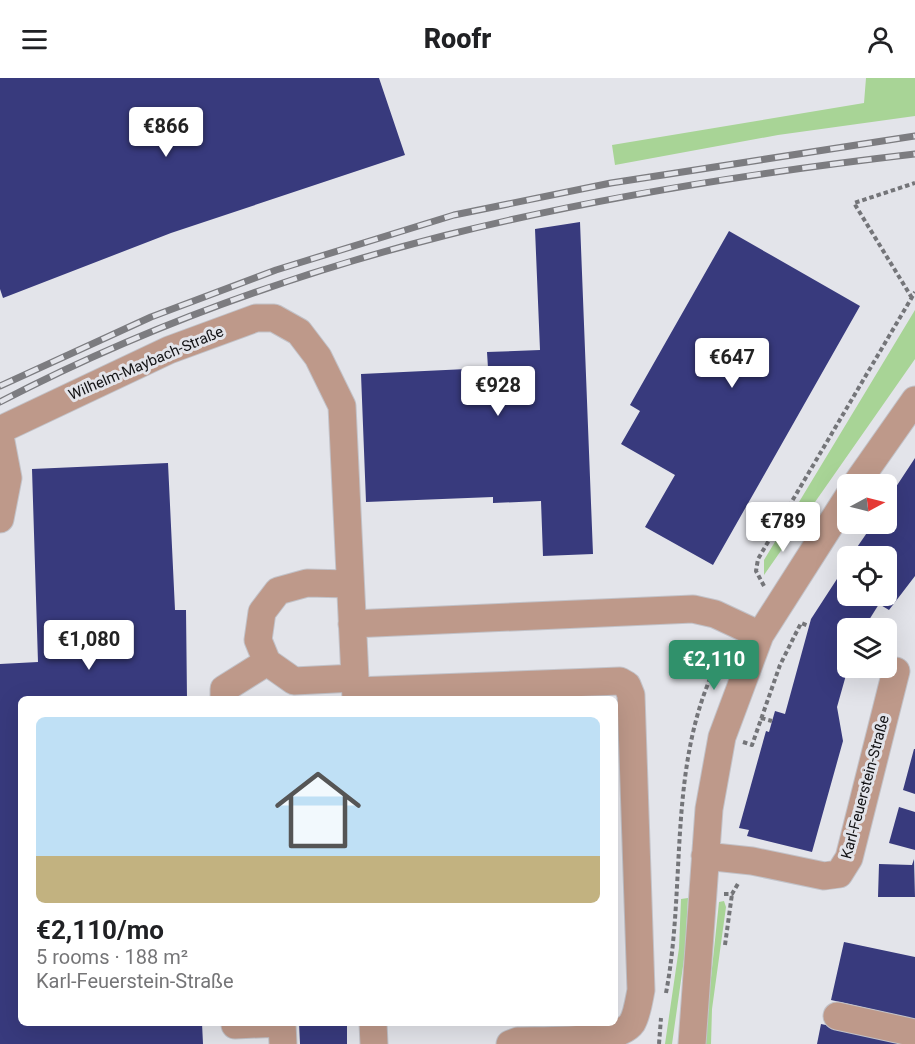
<!DOCTYPE html>
<meta charset="utf-8">
<style>
body{margin:0;font-family:Roboto,sans-serif;background:#f2f2f2;color:#202124;height:100vh;display:flex;flex-direction:column;font-size:22px;white-space:nowrap}
*{box-sizing:border-box;margin:0}
p{font-size:20px;color:#757577}
.icon{flex:none;width:33px;height:33px;fill:none;stroke:currentColor;stroke-width:2;stroke-linecap:round;stroke-linejoin:round}
.map{position:relative;flex:1;overflow:hidden}
.details{position:absolute;left:18px;top:618px;width:600px;height:330px;display:flex;flex-direction:column;background:#fff;border-radius:9px;box-shadow:0 6px 24px #0002}
.details>*{flex:none}
.needle{width:39px;rotate:83deg}
.fabs{position:absolute;left:837px;top:396px;display:grid;gap:12px}
.fabs a{display:grid;place-items:center;width:60px;height:60px;border-radius:9px;background:#fff;box-shadow:0 6px 24px #0002;font-size:30px}
.price{position:absolute;translate:-50% -51px;padding:0 14px;border-radius:6px;background:#fff;color:#222;font-size:20px;line-height:39px;filter:drop-shadow(0 2px 3px #0008)}
.price::after{content:'';position:absolute;left:50%;top:36px;width:18px;height:14px;margin-left:-9px;background:inherit;clip-path:polygon(0 0,100% 0,50% 100%)}
.price.active{background:#30916b;color:#fff}
ul{padding:0;list-style:none}
li{display:grid;align-content:center;gap:12px;height:318px;padding:0 18px}
li+li{border-top:2px solid #e0e0e0}
li span{display:grid;place-items:center;height:186px;border-radius:9px;color:#555}
li>.icon{margin-inline-start:auto}
span .icon{width:108px;height:108px;fill:#fffc;stroke-width:1}
li b{font-size:26px}
header{display:flex;justify-content:space-between;align-items:center;height:78px;padding:0 18px;background:#fff;font-size:27px;font-weight:800}
.map>svg:first-child{display:block}
.green{fill:#a8d496}
.building{fill:#383a7d}
.lines{fill:none;stroke-linecap:round;stroke-linejoin:round}
.minor-casing{stroke:#c2c2c8;stroke-width:29}
.path{stroke:#747579;stroke-width:4;stroke-dasharray:4.5 3;stroke-linecap:butt}
.minor{stroke:#be998a;stroke-width:27}
.rail-casing{stroke:#7c7c80;stroke-width:7}
.rail{stroke:#e3e4ea;stroke-width:4.5;stroke-dasharray:14;stroke-linecap:butt}
.labels{text-anchor:middle;dominant-baseline:central;stroke-width:6;stroke-linejoin:round;paint-order:stroke}
.street-label{font-size:15px;fill:#121214;stroke:#e3e4ea}
</style>
<header><svg class="icon" aria-label="menu" viewBox="0 0 24 24"><path d="M4 6h16M4 12h16M4 18h16"/></svg>Roofr<svg class="icon" aria-label="person" viewBox="0 0 24 24"><circle cx="12" cy="8" r="4"/><path d="M4 21q1-7 8-7t8 7"/></svg></header>
<div class="map">
<svg width="915" height="966" viewBox="0 0 915 966">
<rect width="100%" height="100%" fill="#e3e4ea"/>
<!-- green -->
<path class="green" d="M866,0h49v38l-137,19 -163,30 -3,-20 252,-42z
M915,232v49l-151,216v-15z
M688,820l-3,54 -13,92h-7l14,-96 2,-49z
M724,823l2,6 -14,102 -1,35h-7l15,-142z"/>
<!-- building -->
<path class="building" d="M0,0h379l26,77 -234,78 -168,65 -3,-9z
M580,144l13,332 -50,2 -2,-55 -48,2v-6l-127,5 -5,-128 127,-6 -1,-16 53,-2 -5,-121z
M729,153l131,75 -147,259 -68,-38 30,-52 -54,-31 19,-33 -10,-6z
M915,380v118l-26,34 -10,-6 -15,24h-16v40l-11,39 6,34 -31,111 -65,-16 2,-6 -10,-2 27,-97 3,1 6,-21 10,3 26,-95 37,-57v34h38v-40h-35l22,-32h13v-22z
M168,385l7,147h11l1,89h-166v324h181l1,21h-203v-380l38,-2 -6,-193z
M596,615v6h-109z
M914,671h1v45l-12,-4z
M899,729l16,5v38l-26,-7z
M914,781l1,38h-37l1,-33 33,1z
M844,864l71,15v62l-84,-19z
M299,945h48v21h-47z
M821,946l90,19v1h-94z"/>
<g class="lines">
<defs>
<path id="minor" d="M0,352l169,-80 87,-32h18l25,14 19,25 24,49 14,293
M0,358l8,42 -8,41
M856,406l59,-84
M352,546l341,-15 22,5 45,21
M267,584l27,19 61,-3
M356,613l264,-10 7,4 4,10 10,295c-2,10 -4,25 -9,33 -14,21 -88,17 -114,18l-8,3
M224,621v-10l43,-27 -9,-22 4,-28 16,-21 29,-8 42,1
M705,778l47,5 72,15 15,-2 10,-16 47,-187
M837,938l78,17
M373,945l1,21
M235,947l47,-2 1,21
M692,966l17,-235 13,-72 38,-102 88,-138"/>
</defs>
<!-- minor casing -->
<use href="#minor" class="minor-casing"/>
<!-- path -->
<path class="path" d="M912,220l-58,-95 61,-20
M764,508l-8,-15 2,-12 157,-267
M761,640l11,3
M743,664l9,3 28,-80 21,-42 8,3
M724,816h8l7,-12
M725,867l7,-51
M666,915c22,-116 -2,-243 62,-350
M659,966l2,-26"/>
<!-- minor -->
<use href="#minor" class="minor"/>
<defs>
<path id="rail" d="M0,308l151,-69 125,-47 178,-55 157,-32 304,-47
M0,324c290,-151 594,-211 915,-248"/>
</defs>
<!-- rail casing -->
<use href="#rail" class="rail-casing"/>
<!-- rail -->
<use href="#rail" class="rail"/>
</g>
<g class="labels">
<!-- street labels -->
<g class="street-label">
<text transform="translate(146 285) rotate(-23)">Wilhelm-Maybach-Straße</text>
<text transform="translate(865 709) rotate(-75)">Karl-Feuerstein-Straße</text>
</g>
</g>
</svg>
<div class="fabs">
<a><svg class="needle" viewBox="-14 -14 28 28"><path d="M0-13l5 13h-10z" fill="#e53935"/><path d="M0 13l5-13h-10z" fill="#757577"/></svg></a>
<a><svg class="icon" aria-label="locate" viewBox="0 0 24 24"><circle cx="12" cy="12" r="6"/><path d="M12 2v4M12 18v4M2 12h4M18 12h4"/></svg></a>
<a><svg class="icon" aria-label="layers" viewBox="0 0 24 24"><path d="M12 4l9 5-9 5-9-5zM3 14l9 5 9-5"/></svg></a>
</div>
<b class="price" style="left:166px;top:80px">€866</b>
<b class="price" style="left:732px;top:311px">€647</b>
<b class="price" style="left:498px;top:339px">€928</b>
<b class="price" style="left:783px;top:475px">€789</b>
<b class="price" style="left:89px;top:593px">€1,080</b>
<b class="price active" style="left:714px;top:613px">€2,110</b>
<section class="details">
<ul>
<li><span style="background:linear-gradient(#bfe0f5 75%,#c2b280 0)"><svg class="icon" aria-label="home" viewBox="0 0 24 24"><path d="M3 11l9-7 9 7M6 9v11h12V9"/></svg></span><div><b>€2,110/mo</b><p>5 rooms · 188 m²</p><p>Karl-Feuerstein-Straße</p></div></li>
</ul>
</section>
</div>
